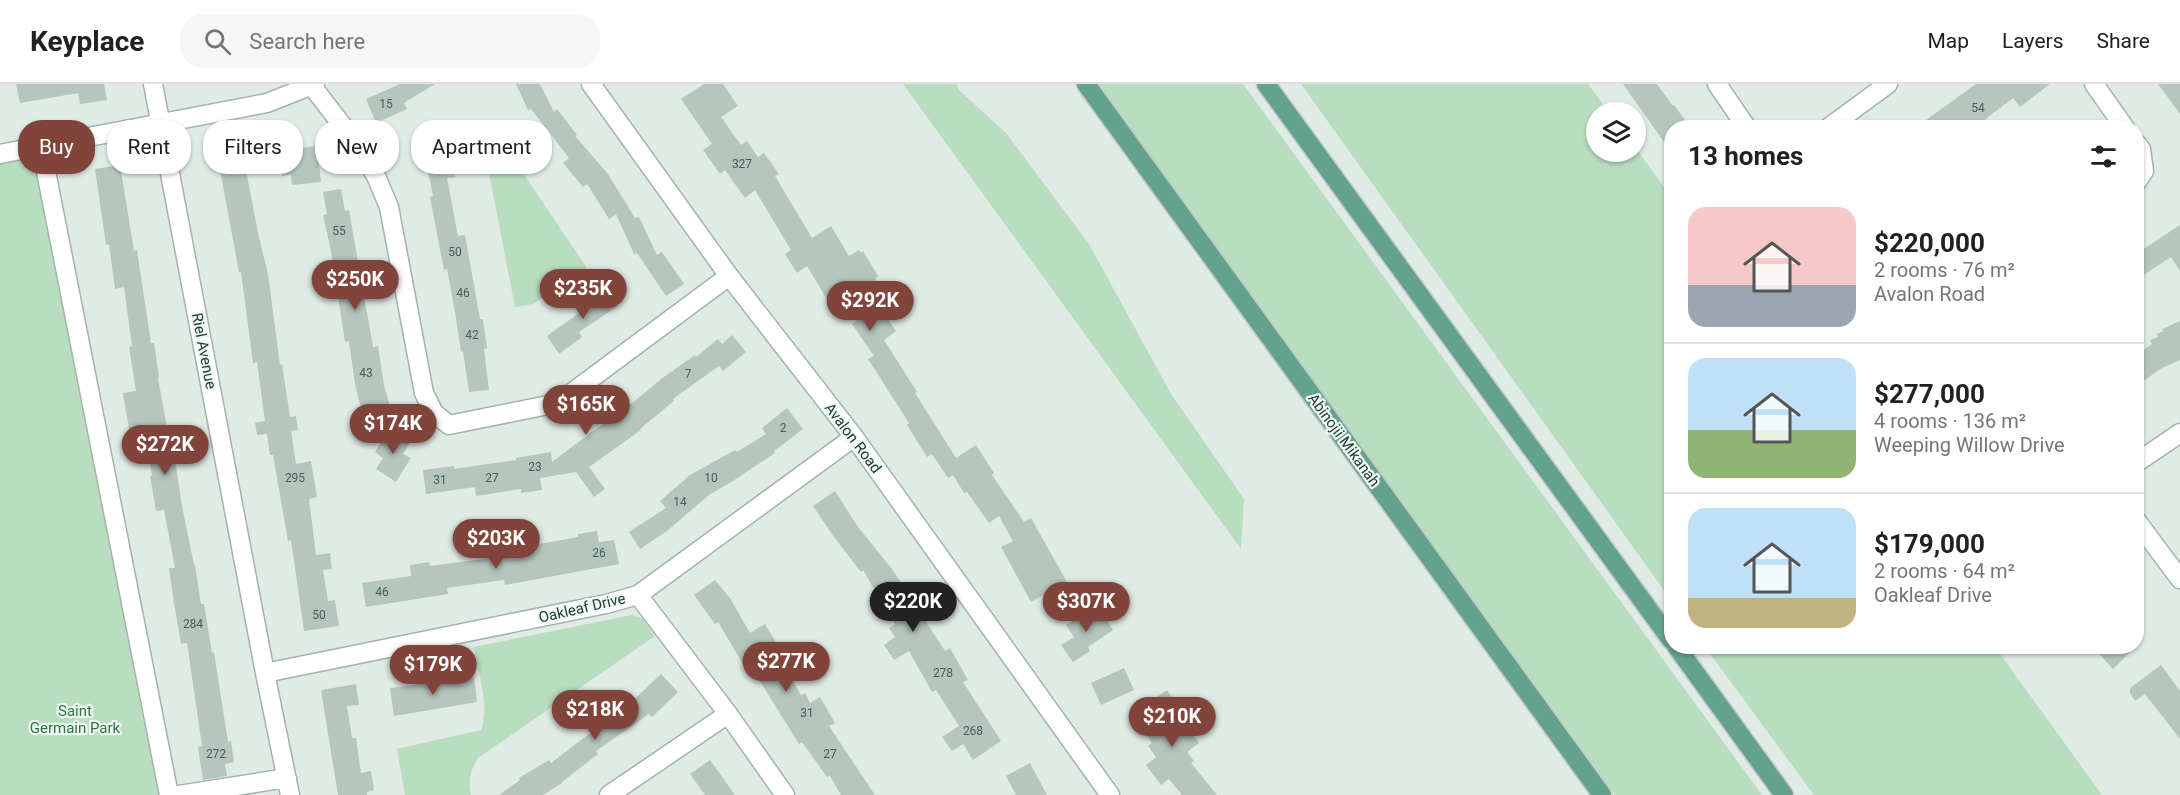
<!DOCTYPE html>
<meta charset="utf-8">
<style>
body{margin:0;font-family:Roboto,sans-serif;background:#f6f6f6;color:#202124;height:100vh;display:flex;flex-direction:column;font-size:22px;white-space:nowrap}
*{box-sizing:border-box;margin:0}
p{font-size:20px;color:#757577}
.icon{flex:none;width:33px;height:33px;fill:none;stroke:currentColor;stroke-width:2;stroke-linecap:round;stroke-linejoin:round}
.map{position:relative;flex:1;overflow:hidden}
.sheet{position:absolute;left:1664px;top:36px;width:480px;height:534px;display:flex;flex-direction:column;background:#fff;border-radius:24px;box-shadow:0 2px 4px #0004}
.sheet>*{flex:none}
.guide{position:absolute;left:18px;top:36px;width:570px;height:54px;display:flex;gap:12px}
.controls{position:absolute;left:1586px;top:18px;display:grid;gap:12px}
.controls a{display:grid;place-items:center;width:60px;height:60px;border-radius:50%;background:#fff;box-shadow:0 2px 4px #0004;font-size:30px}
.price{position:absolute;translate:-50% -51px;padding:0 14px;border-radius:21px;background:#80443a;color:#fff;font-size:20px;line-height:39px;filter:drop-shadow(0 2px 3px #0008)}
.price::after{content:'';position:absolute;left:50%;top:36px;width:18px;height:14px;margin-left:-9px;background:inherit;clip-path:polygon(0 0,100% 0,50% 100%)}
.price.on{background:#222;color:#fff}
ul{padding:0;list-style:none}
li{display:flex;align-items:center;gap:18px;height:150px;padding:0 24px}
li+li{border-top:2px solid #e0e0e0}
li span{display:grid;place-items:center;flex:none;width:168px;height:120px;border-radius:18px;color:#555}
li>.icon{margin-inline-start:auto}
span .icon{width:72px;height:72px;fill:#fffc;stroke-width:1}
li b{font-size:26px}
h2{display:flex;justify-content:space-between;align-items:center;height:72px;padding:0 24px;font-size:26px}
.tag{padding:0 21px;border-radius:24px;background:#fff;box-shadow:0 2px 4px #0004;font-size:21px;line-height:54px}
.tag.on{background:#80443a;color:#fff}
header{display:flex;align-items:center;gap:36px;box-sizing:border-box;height:84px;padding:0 30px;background:#fff;border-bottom:2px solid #e0e0e0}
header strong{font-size:28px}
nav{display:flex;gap:33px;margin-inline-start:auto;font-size:21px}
.search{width:420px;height:54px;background:#f6f6f6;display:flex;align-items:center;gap:15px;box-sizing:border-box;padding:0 21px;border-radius:24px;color:#757577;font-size:22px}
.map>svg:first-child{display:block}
.green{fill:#b8ddbf}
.building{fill:#b5c6be}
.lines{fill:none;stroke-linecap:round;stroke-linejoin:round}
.minor-casing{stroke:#a3b3ac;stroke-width:21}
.major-casing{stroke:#c1c8c6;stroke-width:21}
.minor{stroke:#fff;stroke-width:18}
.major{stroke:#63a28c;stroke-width:18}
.labels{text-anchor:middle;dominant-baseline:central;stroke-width:4.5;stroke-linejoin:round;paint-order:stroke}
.number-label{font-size:12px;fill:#455e55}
.street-label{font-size:15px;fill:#203c32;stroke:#f0f8f4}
.park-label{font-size:15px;fill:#2a7440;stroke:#f0f8f4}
</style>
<header>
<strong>Keyplace</strong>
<div class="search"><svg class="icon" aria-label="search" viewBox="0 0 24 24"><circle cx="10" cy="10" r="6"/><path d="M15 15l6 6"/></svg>Search here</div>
<nav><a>Map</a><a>Layers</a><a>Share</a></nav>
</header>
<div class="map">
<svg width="2180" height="711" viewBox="0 0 2180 711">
<rect width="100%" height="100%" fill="#e0ebe5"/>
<!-- green -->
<path class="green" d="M903,0h54l2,6 47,43 83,111 82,150 73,105 -3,50z
M1097,0h146l519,711h-147z
M1301,0h287l21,28h-13v40h39v-5l36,50v403z
M500,55l87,129 -54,36 -18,3 -31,-160z
M35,73l131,638h-166v-632z
M632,531l11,4 12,17 -177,122c-8,13 -10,22 -7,37h-66l-8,-46 84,-19c9,-26 -3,-57 -7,-83z
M1705,563h290l107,148h-288z"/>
<!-- building -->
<path class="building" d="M16,0h88l3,16 -27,4 -2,-11 -58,10z
M400,0h35l-31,19 3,6 -31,14 -10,-24z
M516,0h24l14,28 3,-3 20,26 -2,1 33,38 27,44 4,-1 18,38 5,-3 22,32 -18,12 -29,-43 -3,1 -18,-40 -7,5 -22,-35 -4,3 -20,-24 6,-5 -38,-49 -3,1z
M704,0h19l15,22 -17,11 20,28 6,-4 11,16 6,-4 15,21 -4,2 37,62 19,-12 18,30 10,-6 2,3 2,-2 15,25 -3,3 9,13 -10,7 22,32 -12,9 33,52 -2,1 41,65 20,-13 18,28 -2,2 32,47 7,-4 36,64 -36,20 -30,-55 12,-6 -14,-25 -10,7 -22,-31 -3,1 -11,-18 -5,3 -16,-24 -5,3 -20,-32 2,-2 -41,-64 6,-3 -22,-32 5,-3 -15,-22 -11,7 -24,-40 -10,7 -12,-19 6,-4 -36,-60 -10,8 -20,-28 -5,4 -17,-24 9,-6 -31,-45z
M1623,0h34l16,22 1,-1 11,15 -11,8h-3v24z
M1976,0h74l-30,23 -7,-9 -39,30h-59z
M2158,0h22v30z
M247,56l5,24 -7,1 13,68 10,41 12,91 2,-1 8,53 6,-1 2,14 -7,1 5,33 15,-3 6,36 -8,2 7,56 14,-2 2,16 -9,1 5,31 7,-1 4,26 -35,5 -13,-91 -3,1 -15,-86h-3l-3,-21 -10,1 -2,-12 10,-2 -8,-59 -4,1 -12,-91h-2l-19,-102 -2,1 -5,-23z
M438,60l1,7 10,-2 6,28 -8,1 11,58 7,-1 15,84h3l4,29 -3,1 5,41 -20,2 -6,-41 -2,1 -6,-40 -8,-43 -3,1 -14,-73 3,-1 -10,-49z
M317,62l4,36 -29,3 -1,-10 -9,1 -2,-26z
M120,81l14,86 3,-1 14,93h3l5,34 -1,1 9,50 3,-1 12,79 12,59h1l6,39h3l8,49 2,-1 14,90 3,-1 3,21 -9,2 2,12 -24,4 -5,-33 4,-1 -8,-55 -7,-48 -6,1 -7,-41 -5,-35h6l-11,-58 -8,1 -6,-35h2l-8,-50 -15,3 -6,-36 13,-2 -7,-44 3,-1 -8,-59 -9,2 -6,-45 -3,1 -11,-76z
M341,105l4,22 4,-1 24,137 5,-1 6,39 9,32 -28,7 -10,-40 -6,-43 -4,1 -14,-91 -8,-36 4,-1 -4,-22z
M2180,141v46l-9,-14 -35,23v-26z
M605,203l13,19 -39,26 3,5 -23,17 -12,-18 32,-23 -4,-6z
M2180,237v39l-18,8 -26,18v-31l16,-11 -2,-4 8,-3 -1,-3 6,-3 -1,-2z
M732,251l14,17 -23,19 -4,-5 -46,33 1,2 -34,28 1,1 -52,37 16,22 -11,8 -18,-25 -36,6 2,12 -21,3v-4l-45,7 -1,-9 -49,7 -3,-24 31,-4v3l62,-9v-2l35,-6 1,10 45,-34 27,-18 37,-31 34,-24 1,2 22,-18 4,5z
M787,324l16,21 -29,22 1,2 -42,28 -24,14 -42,36 -27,18 -11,-17 37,-24 -6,-7 30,-26 45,-25 2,2 29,-18 -4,-6z
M389,345l21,14 -7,11 8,4 -15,24 -20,-13 7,-11 -8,-6z
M835,407l23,36 34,42 53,82 5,-3 18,32 -5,2 38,59 -28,19 -10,-16 -11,7 -10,-14 17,-11 -23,-36 -4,2 -23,-41 -15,9 -10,-15 11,-8 -6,-9 6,-4 -32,-54 -2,2 -27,-35 -21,-31z
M597,447l2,11 15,-2 5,24 -114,21 -1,-5 -57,8 1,6 -82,13 -4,-24 49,-7 -1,-11 19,-3 1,4 106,-14 -2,-7 44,-8v-3z
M715,496l15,18 20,35 15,-9 12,20 -4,3 28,48 4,-2 5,10 10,-6 15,26 -6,3 46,69h-34l-11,-19 -3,1 -25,-35 -3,2 -51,-82 -5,2 -25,-42 -3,2 -21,-29z
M1097,521l16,25 -25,17 2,4 -17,11 -12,-17 13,-8 -8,-12z
M2092,562h44l-23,23z
M2161,581l19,26v48l-35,-45 -10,7 -5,-8v-5z
M1124,584l10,22 -33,15 -10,-22z
M661,590l17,18 -26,25 -3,-3 -53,37 2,3 -36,28v1l-19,12h-44l21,-15 -1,-2 30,-18 2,3 47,-36 -3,-5 28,-19 3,4z
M474,593l3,25 -83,14 -4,-28z
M356,600l3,21 -12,1 5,32h4l5,35 10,-2 3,19 -7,2v3h-29l-17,-105z
M1167,606l15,22 -4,2 21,29 -12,9 7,9 -3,2 26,32h-35l-13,-16 -8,6 -15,-20 10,-8 -8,-11 4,-3 -15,-22 16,-11 -5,-7z
M710,676l25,35h-30l-15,-21z
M1030,679l17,32h-31l-10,-19z"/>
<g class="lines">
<defs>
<path id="minor" d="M153,0l112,589 25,122
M591,0l138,192 125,161 256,358
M1717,0l30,44
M2094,0l31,44
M312,2l47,61 17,29 13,31 35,186 10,20 15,12 109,-22 171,-127
M1828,44l60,-44
M2136,59l5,6 3,22 -8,12
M41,62l128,649
M0,70l267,-51 48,-19
M2136,379l44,-30
M2136,436l44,59
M638,511l90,119 57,81
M265,589l341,-69 32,-9 216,-158
M179,711l108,-17
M609,711l119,-81"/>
<path id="major" d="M1086,0l516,711
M1266,0l405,556
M1676,562l108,149"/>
</defs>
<!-- minor casing -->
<use href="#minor" class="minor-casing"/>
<!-- major casing -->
<use href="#major" class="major-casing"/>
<!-- minor -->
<use href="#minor" class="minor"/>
<!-- major -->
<use href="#major" class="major"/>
</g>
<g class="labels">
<!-- number labels -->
<g class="number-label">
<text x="386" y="20">15</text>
<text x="1978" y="24">54</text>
<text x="742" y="80">327</text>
<text x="339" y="147">55</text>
<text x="455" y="168">50</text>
<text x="463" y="209">46</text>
<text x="472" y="251">42</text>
<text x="366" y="289">43</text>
<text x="688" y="290">7</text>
<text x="783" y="344">2</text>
<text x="535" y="383">23</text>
<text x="295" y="394">295</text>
<text x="492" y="394">27</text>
<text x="711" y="394">10</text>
<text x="440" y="396">31</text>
<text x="680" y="418">14</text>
<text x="599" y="469">26</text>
<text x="382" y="508">46</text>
<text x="319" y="531">50</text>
<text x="193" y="540">284</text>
<text x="943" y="589">278</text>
<text x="807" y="629">31</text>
<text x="973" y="647">268</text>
<text x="216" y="670">272</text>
<text x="830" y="670">27</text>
</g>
<!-- street labels -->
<g class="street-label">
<text transform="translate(204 267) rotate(79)">Riel Avenue</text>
<text transform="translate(853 354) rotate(53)">Avalon Road</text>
<text transform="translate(1344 356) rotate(54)">Abinojii Mikanah</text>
<text transform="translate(582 524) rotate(-13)">Oakleaf Drive</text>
</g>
<!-- park labels -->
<g class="park-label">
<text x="75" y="627">Saint<tspan x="75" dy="17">Germain Park</tspan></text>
</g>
</g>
</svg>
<div class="controls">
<a><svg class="icon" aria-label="layers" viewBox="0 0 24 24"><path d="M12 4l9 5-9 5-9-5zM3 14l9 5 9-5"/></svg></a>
</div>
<b class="price" style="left:355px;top:227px">$250K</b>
<b class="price" style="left:583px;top:236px">$235K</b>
<b class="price" style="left:870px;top:248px">$292K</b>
<b class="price" style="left:586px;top:352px">$165K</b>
<b class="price" style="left:393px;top:371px">$174K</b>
<b class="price" style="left:165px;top:392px">$272K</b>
<b class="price" style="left:496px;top:486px">$203K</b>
<b class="price on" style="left:913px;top:549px">$220K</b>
<b class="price" style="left:1086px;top:549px">$307K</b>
<b class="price" style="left:786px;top:609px">$277K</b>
<b class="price" style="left:433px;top:612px">$179K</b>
<b class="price" style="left:595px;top:657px">$218K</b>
<b class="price" style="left:1172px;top:664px">$210K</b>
<div class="guide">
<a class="tag on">Buy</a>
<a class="tag">Rent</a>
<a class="tag">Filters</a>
<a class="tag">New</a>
<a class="tag">Apartment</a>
</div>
<section class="sheet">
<h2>13 homes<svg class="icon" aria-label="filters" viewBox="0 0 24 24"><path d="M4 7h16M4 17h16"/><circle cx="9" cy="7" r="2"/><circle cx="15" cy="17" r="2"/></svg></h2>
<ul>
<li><span style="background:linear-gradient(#f6c9c9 65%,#9aa5b1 0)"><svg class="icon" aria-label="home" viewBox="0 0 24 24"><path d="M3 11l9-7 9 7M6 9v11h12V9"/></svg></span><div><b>$220,000</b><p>2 rooms · 76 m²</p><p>Avalon Road</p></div></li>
<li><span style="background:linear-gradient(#bfe0f5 60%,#8fb573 0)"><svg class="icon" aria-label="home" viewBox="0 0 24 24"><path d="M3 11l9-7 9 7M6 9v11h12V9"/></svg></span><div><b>$277,000</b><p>4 rooms · 136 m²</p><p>Weeping Willow Drive</p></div></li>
<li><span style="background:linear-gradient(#bfe0f5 75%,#c2b280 0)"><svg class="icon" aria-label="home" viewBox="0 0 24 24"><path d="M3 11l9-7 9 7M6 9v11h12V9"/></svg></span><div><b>$179,000</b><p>2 rooms · 64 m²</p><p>Oakleaf Drive</p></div></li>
</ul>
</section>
</div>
